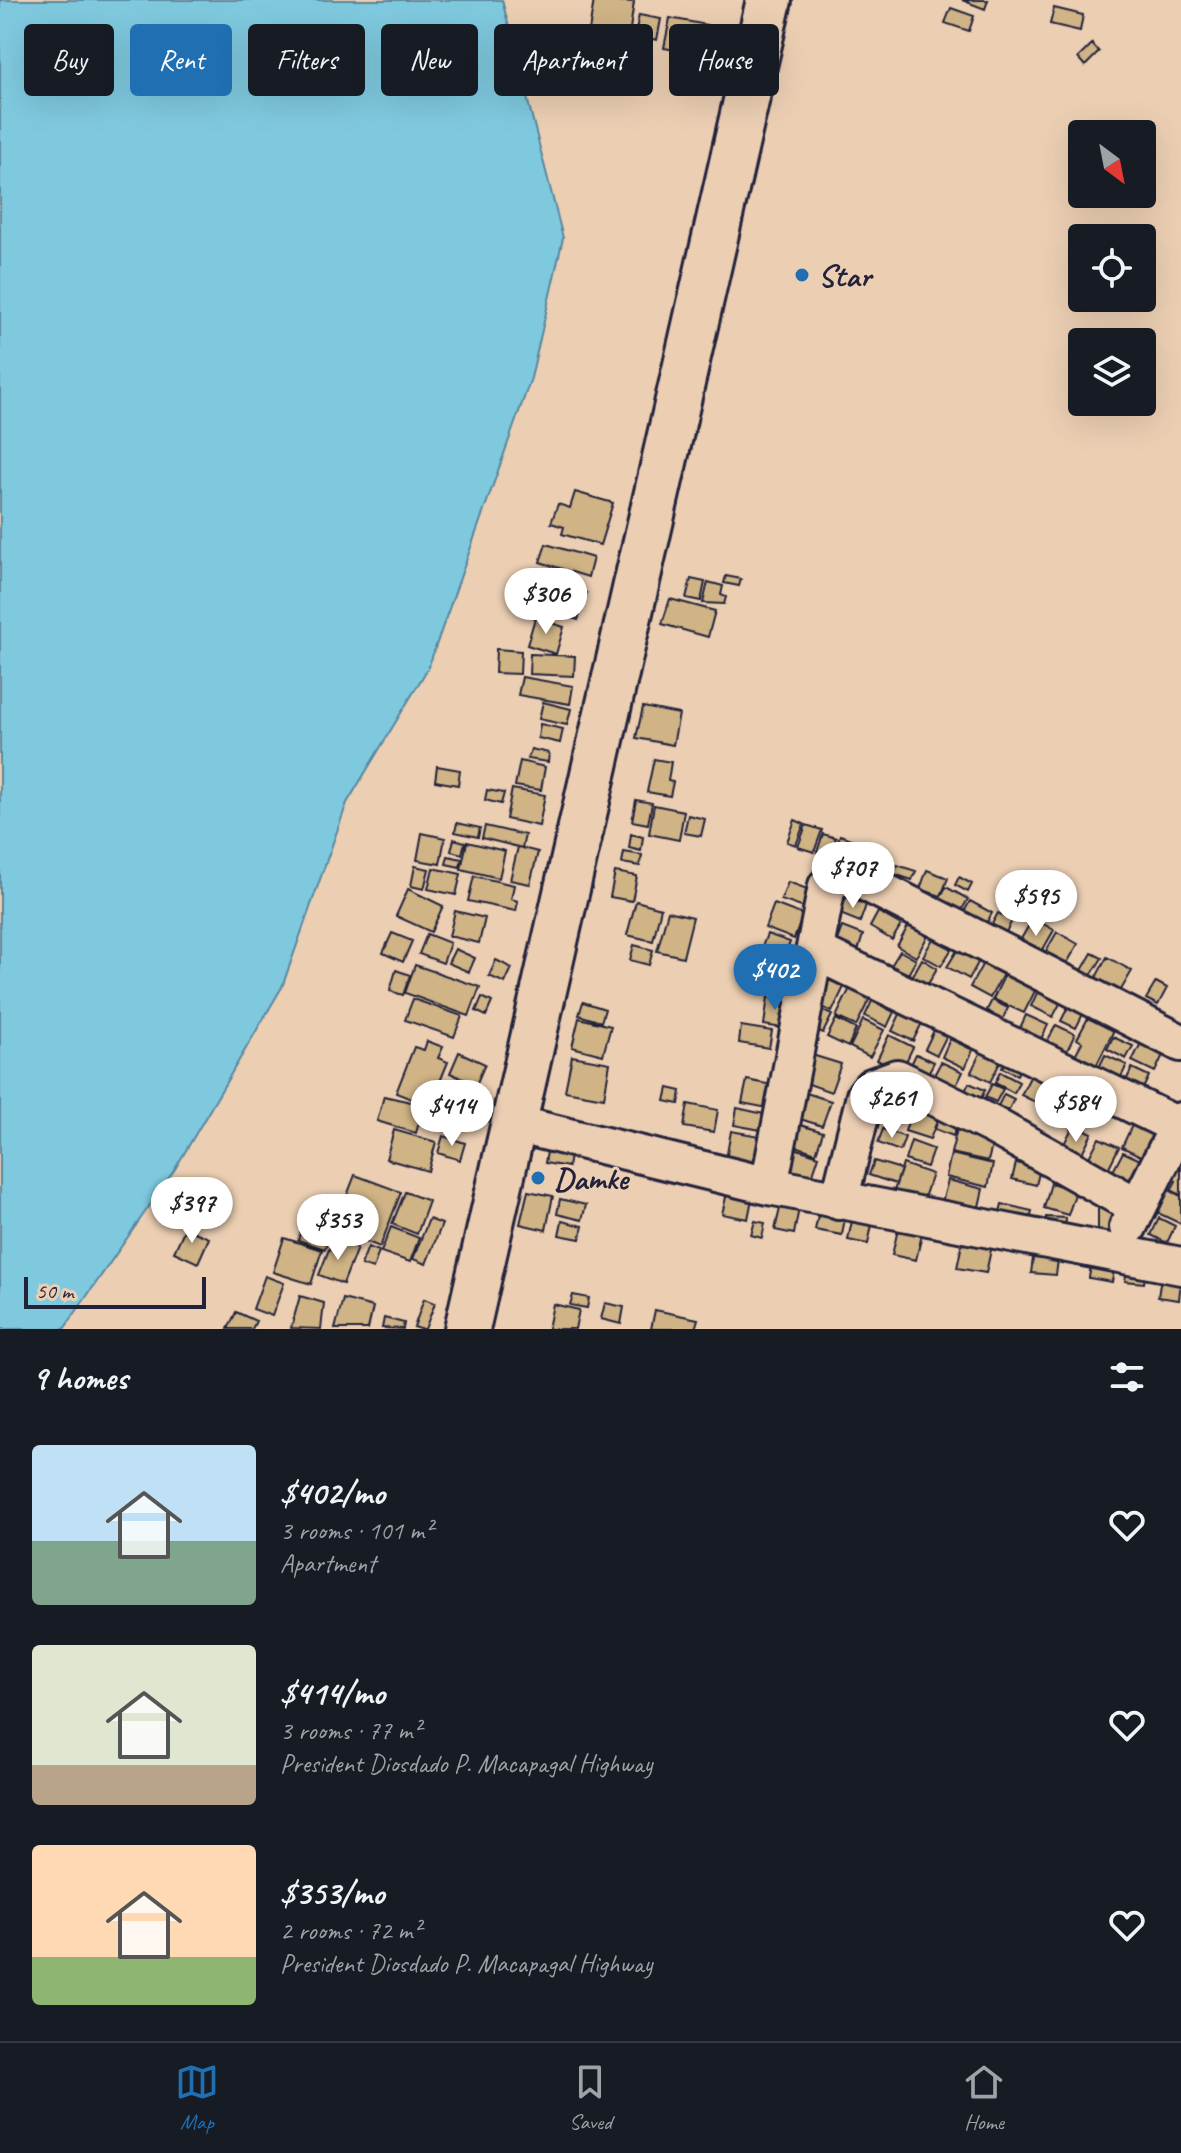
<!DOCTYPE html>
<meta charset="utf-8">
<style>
body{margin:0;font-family:Caveat,sans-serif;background:#242831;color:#f1f3f6;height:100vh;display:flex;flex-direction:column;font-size:30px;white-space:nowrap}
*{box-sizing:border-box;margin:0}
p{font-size:26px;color:#9ea1a6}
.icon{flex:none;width:44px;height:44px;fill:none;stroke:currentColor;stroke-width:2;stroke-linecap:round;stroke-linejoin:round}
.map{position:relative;height:1329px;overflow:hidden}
.drawer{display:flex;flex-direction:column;background:#171b24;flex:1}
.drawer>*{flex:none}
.guide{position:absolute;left:24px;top:24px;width:1134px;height:72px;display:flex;gap:16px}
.needle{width:52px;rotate:148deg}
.controls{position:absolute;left:1068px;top:120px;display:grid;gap:16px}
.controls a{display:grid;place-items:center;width:88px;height:88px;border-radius:8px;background:#171b24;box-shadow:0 8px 32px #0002;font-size:40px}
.scale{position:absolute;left:24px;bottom:20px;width:182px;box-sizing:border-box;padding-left:8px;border:4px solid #22223b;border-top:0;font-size:22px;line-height:28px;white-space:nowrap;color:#22223b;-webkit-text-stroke:6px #eccfb3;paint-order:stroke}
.price{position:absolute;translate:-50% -68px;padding:0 18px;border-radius:28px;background:#fff;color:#222;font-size:26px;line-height:52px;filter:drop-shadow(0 2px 4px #0008)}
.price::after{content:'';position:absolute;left:50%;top:48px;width:24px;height:18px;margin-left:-12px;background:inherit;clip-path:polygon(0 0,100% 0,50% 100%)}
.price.selected{background:#1f6fb2;color:#fff}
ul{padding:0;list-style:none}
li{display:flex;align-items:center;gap:24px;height:200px;padding:0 32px}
li span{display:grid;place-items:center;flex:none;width:224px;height:160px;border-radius:8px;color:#555}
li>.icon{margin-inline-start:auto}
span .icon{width:96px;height:96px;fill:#fffc;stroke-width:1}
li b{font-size:34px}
h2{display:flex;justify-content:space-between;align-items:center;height:96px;padding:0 32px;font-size:34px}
.pill{padding:0 28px;border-radius:8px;background:#171b24;box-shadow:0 8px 32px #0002;font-size:28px;line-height:72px}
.pill.selected{background:#1f6fb2;color:#fff}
.tab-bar{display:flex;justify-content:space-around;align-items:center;height:112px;border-top:2px solid #363941;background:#171b24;font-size:22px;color:#9ea1a6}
.tab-bar a{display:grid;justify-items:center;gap:4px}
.tab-bar .selected{color:#1f6fb2}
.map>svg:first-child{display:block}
.water{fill:#7fc9df;stroke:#5a869d;stroke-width:2}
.building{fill:#d0b486;stroke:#22223b;stroke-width:2}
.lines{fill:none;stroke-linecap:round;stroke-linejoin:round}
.minor-casing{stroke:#22223b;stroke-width:42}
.highway-casing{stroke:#22223b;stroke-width:50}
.minor{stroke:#eccfb3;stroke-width:36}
.highway{stroke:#eccfb3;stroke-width:44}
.poi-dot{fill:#1f6fb2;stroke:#eccfb3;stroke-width:3}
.labels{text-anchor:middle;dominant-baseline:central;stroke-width:6;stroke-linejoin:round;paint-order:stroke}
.poi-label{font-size:32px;font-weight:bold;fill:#22223b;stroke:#eccfb3;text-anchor:start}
</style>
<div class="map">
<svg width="1181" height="1329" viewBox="0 0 1181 1329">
<rect width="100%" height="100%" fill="#eccfb3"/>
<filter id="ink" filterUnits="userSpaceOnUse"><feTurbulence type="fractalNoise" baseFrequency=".0125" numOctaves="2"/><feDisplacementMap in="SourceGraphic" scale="16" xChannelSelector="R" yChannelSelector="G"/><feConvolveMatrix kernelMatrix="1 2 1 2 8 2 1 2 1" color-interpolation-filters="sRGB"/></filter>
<g filter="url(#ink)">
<!-- water -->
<path class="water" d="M0,0h502l61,238 -32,140 -103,290 -81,135 -65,184 -107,182 -111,160h-64z"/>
<!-- building -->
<path class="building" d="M594,0l40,2 -6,41 -40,-6z
M962,0h26l-3,9z
M951,8l23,8 -5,15 -24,-8z
M1054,8l29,7 -3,16 -30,-7z
M639,15l22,4 -4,21 -22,-5z
M670,18l37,7 -5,30 -38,-7z
M1092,44l7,8 -14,14 -7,-8z
M575,492l38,11 -13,42 -38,-11 2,-7 -13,-4 7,-19 12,4z
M546,544l47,14 -5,19 -48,-15z
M548,573l28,8 -3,8 14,4 -9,27 -53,-17 7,-23 13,4z
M726,576l15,3 -2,7 -15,-3z
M691,579l14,3 -4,19 -15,-3z
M708,582l15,4 -2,9 5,2 -2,7 -21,-1z
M670,599l45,12 -7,26 -46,-13z
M535,618l29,9 -8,27 -29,-9z
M496,649l25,2 -1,23 -25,-1z
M530,654l45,2 -1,20 -45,-2z
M522,677l51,9 -3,18 -52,-9z
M543,702l28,7 -4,16 -28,-6z
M643,707l36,7 -6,31 -37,-7z
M540,724l23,5 -3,14 -22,-5z
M531,749l18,4 -1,9 -20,-3z
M654,759l17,3 -3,19 5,1 -3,14 -23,-4z
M520,761l25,6 -4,23 -26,-4z
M437,766l23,4 -2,15 -23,-4z
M512,789l33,6 -6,31 -33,-7z
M487,790l17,3 -3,11 -16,-4z
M636,800l16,3 -4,21 -16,-3z
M654,805l30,6 -5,29 -30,-6z
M688,815l17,4 -4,17 -17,-3z
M795,820l9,4 -8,21 -9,-3z
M457,823l23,5 -2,9 -23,-5z
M806,825l16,5 -8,22 -16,-5z
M485,826l40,9 -3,13 -40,-10z
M422,833l23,5 -5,26 -23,-4z
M631,834l12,3 -2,14 -12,-3z
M823,834l13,4 -7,18 -12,-4z
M840,835l26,10 -7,21 -27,-10z
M454,839l11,3 -3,12 -11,-3z
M467,842l38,9 -6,27 -38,-9z
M518,847l20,5 -8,32 -20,-4z
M624,852l18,3 -2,11 -18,-3z
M448,856l14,3 -2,8 -14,-3z
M897,865l19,6 -4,9 -18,-6z
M415,866l14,3 -5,20 -13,-3z
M433,868l28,6 -5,21 -28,-6z
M927,870l21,8 -7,18 -21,-7z
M615,872l22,4 -5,25 -22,-4z
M474,876l40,9 -3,14 7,2 -2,10 -48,-10z
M959,877l13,7 -4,8 -13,-7z
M788,882l25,9 -6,18 -26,-9z
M946,887l22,12 -9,16 -22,-12z
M408,889l35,17 -12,26 -35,-16z
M846,897l20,8 -6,17 -20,-8z
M636,901l25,7 -8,33 -26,-6z
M970,901l22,12 -10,19 -22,-13z
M774,904l29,11 -9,24 -29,-11z
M455,911l30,7 -6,25 -30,-7z
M668,911l25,6 -10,40 -26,-6z
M878,912l23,13 -9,15 -22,-13z
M998,913l14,8 -11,20 -14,-8z
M1033,918l21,12 -16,28 -21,-12z
M911,921l19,11 -14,25 -19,-11z
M842,927l21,8 -6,19 -22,-8z
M1057,932l21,12 -12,21 -21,-12z
M392,933l20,8 -9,21 -20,-9z
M427,934l23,9 -7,20 -24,-9z
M767,934l23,8 -5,13 -23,-8z
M934,937l19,10 -12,19 -18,-10z
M634,945l19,5 -4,15 -19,-5z
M455,949l20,9 -6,14 -21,-9z
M958,949l21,12 -10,18 -22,-12z
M900,951l16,9 -10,18 -17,-9z
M767,952l18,7 -3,6 -17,-6z
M1092,953l10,5 -12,19 -9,-5z
M988,954l20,11 -18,33 -20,-11z
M1107,957l25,14 -14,24 -24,-14z
M922,959l15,9 -10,18 -15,-9z
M496,960l16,8 -7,15 -16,-7z
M1010,964l31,15 -17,34 -31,-14z
M415,965l65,22 -11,29 -64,-23z
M770,966l19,6 -4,12 -19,-7z
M396,970l14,5 -7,20 -13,-4z
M829,980l15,7 -12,25 -15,-8z
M1043,980l23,12 -13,25 -22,-11z
M773,982l20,8 -3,9 -20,-8z
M1156,982l11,6 -9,17 -12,-6z
M851,986l20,10 -15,30 -20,-9z
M482,997l10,5 -6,14 -10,-5z
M768,997l18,3 -4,28 -18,-3z
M413,999l49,17 -8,21 -49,-17z
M1072,999l15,7 -11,22 -15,-7z
M992,1000l16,8 -11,23 -10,-5 6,-12 -6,-4z
M872,1001l22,11 -7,15 -22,-11z
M583,1002l22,7 -4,13 -22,-7z
M817,1008l15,7 -9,18 -15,-8z
M901,1012l21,11 -9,18 -21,-10z
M1026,1015l22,10 -8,16 -21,-11z
M579,1018l32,8 -8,29 -31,-8z
M1088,1018l26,12 -20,40 -21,-11 9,-17 -5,-3z
M836,1019l20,10 -8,18 -21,-10z
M863,1020l21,10 -14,27 -20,-10z
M937,1024l12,7 -12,24 -12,-6z
M1056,1025l19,9 -12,25 -20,-10z
M741,1026l31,5 -3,17 -30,-5z
M889,1035l24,12 -12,25 -24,-12z
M1113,1037l20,9 -7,13 -19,-10z
M950,1039l23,11 -8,18 -23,-11z
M1143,1039l15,7 -3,5 8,4 -8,17 -23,-11z
M427,1041l16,6 -5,11 10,4 -18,44 -34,-13 18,-46 10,3z
M984,1045l20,10 -14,27 -19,-10z
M459,1052l26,12 -9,21 -26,-12z
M916,1054l18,8 -9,17 -17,-8z
M812,1055l29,9 -10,28 -28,-10z
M1105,1055l22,10 -10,20 -21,-11z
M572,1056l38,7 -6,35 -39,-7z
M1007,1058l15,7 -5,10 -15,-7z
M941,1062l22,10 -10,20 -22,-11z
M1132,1068l17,8 -8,17 -17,-8z
M1033,1071l24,11 -12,25 -24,-12z
M1000,1072l19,10 -5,11 -19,-10z
M747,1080l30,6 -4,23 -31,-6z
M969,1083l16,7 -9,19 -16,-8z
M992,1084l11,5 -7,13 -11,-5z
M1068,1085l16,8 -6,12 -16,-7z
M668,1088l13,3 -2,13 -14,-3z
M800,1091l31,10 -9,25 -31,-10z
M1004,1094l10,5 -13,27 -24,-12 7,-15 14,7z
M384,1096l40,9 -8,28 -39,-12z
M916,1099l24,14 -10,26 -25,-8z
M1087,1102l19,9 -5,10 -19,-10z
M688,1104l30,6 -4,22 -30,-5z
M737,1108l27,6 -3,16 -27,-5z
M940,1114l19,6 -6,16 -18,-7z
M1133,1123l28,14 -12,23 -27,-13z
M797,1124l26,8 -7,21 -26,-9z
M1074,1124l18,9 -15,30 -18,-9z
M883,1129l22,8 -5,14 -22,-8z
M957,1129l37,9 -6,23 -37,-8z
M394,1130l42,12 -8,29 -42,-12z
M731,1131l34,6 -8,35 -32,-7z
M443,1136l22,7 -5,17 -22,-7z
M1099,1138l20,9 -15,30 -20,-10z
M911,1141l22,8 -6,18 -22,-7z
M548,1146l23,4 -3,17 -23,-4z
M788,1146l31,10 -9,27 -31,-10z
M1123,1152l24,11 -13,26 -24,-12z
M951,1154l42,10 -5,23 -42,-10z
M1181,1158v37l-10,-5 5,-9 -10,-5z
M874,1161l27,8 -5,15 -27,-9z
M1016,1163l24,6 -4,16 -24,-6z
M903,1164l29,10 -10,30 -29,-10z
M355,1175l46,17 -21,55 -46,-18z
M948,1180l35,9 -5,22 -36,-9z
M1051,1183l25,8 -8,24 -24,-7z
M1169,1190l12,6v28l-23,-11z
M528,1191l25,5 -7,34 -26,-6z
M405,1192l24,9 -12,33 -25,-10z
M727,1193l25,6 -4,20 -26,-5z
M560,1199l26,6 -4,15 -25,-6z
M781,1204l18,4 -5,26 -19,-4z
M1002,1204l30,7 -5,20 -30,-7z
M1098,1205h24l-1,29h-23z
M820,1207l26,5 -4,23 -27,-5z
M853,1216l20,4 -5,24 -20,-4z
M1046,1217l20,1 -1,13 -20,-2z
M1159,1218l16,8 -8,17 -16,-8z
M429,1219l13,5 -16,40 -13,-5z
M562,1221l21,5 -3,13 -21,-4z
M755,1221l10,2 -3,15 -11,-3z
M899,1225l24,5 -7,30 -24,-5z
M391,1227l28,11 -9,24 -29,-10z
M185,1228l24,10 -11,25 -24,-11z
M301,1230l27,9 -3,10 -27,-9z
M284,1238l38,12 -11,34 -38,-12z
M333,1239l24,9 -14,36 -24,-9z
M963,1239l29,6 -6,28 -29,-5z
M368,1247l11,4 -6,18 -12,-4z
M1033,1258l25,2 -2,15 -25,-2z
M1092,1258l23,4 -3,20 -23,-4z
M1127,1268l19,3 -2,12 -19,-2z
M265,1276l19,7 -12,33 -19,-7z
M1161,1277l20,3 -2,20 -21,-3z
M573,1295l16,3 -2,10 -17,-3z
M300,1296l24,7 -3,26 -30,-1z
M343,1299l30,8 -5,22h-33z
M424,1299l11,4 -10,26h-5l-6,-2z
M605,1303l19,4 -3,17 -20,-5z
M553,1304l26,6 -4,19h-27z
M655,1310l43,9 -3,10h-44z
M236,1312l20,9 -4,8h-24z
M384,1318l20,5 -1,6 -21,-1z"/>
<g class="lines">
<defs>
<path id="minor" d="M815,951l363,175
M515,1124l254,62 412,80
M769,1186l58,-300 11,-10 21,3 322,164
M839,1201l26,-105 7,-9 25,-9 97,48 144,81
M1128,1227l53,-106"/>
<path id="highway" d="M467,1329l302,-1329"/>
</defs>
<!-- minor casing -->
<use href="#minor" class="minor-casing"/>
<!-- highway casing -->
<use href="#highway" class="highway-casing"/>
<!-- minor -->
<use href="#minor" class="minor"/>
<!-- highway -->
<use href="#highway" class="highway"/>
</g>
</g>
<!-- markers -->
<g class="poi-dot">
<circle cx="802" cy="275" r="8"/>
<circle cx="538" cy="1178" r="8"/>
</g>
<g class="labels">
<!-- poi labels -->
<g class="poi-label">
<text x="818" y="275">Star</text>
<text x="554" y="1178">Damke</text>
</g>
</g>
</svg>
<div class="controls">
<a><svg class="needle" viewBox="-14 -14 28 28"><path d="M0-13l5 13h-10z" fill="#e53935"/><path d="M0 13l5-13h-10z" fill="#9ea1a6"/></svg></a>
<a><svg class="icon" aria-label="locate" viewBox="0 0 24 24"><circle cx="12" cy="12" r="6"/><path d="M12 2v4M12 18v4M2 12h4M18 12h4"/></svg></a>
<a><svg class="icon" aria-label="layers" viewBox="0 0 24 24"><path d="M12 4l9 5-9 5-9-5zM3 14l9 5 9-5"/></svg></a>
</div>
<div class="scale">50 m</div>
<b class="price" style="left:546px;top:636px">$306</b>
<b class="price" style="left:853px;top:910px">$707</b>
<b class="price" style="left:1036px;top:938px">$595</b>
<b class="price selected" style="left:775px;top:1012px">$402</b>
<b class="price" style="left:892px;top:1140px">$261</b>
<b class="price" style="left:1076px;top:1144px">$584</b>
<b class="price" style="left:452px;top:1148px">$414</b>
<b class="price" style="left:192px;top:1245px">$397</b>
<b class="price" style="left:338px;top:1262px">$353</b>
<div class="guide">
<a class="pill">Buy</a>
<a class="pill selected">Rent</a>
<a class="pill">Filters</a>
<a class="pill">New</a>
<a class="pill">Apartment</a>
<a class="pill">House</a>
</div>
</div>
<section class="drawer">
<h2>9 homes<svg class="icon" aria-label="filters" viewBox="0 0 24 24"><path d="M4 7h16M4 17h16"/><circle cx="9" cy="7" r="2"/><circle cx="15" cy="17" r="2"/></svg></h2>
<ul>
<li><span style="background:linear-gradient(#bfe0f5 60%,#7fa58c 0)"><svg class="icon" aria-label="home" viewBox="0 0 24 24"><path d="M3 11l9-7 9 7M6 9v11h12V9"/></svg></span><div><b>$402/mo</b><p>3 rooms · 101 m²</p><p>Apartment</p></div><svg class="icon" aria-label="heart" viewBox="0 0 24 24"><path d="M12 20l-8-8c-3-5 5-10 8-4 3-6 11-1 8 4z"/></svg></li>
<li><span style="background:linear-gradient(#dfe7d0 75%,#b9a48a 0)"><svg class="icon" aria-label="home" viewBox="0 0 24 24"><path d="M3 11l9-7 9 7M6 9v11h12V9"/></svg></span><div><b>$414/mo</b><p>3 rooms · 77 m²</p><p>President Diosdado P. Macapagal Highway</p></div><svg class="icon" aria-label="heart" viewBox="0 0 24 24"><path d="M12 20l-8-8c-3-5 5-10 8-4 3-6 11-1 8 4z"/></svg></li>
<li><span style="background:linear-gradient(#ffd9b3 70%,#8fb573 0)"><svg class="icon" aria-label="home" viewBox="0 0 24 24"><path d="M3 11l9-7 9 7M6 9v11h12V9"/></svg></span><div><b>$353/mo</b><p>2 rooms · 72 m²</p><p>President Diosdado P. Macapagal Highway</p></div><svg class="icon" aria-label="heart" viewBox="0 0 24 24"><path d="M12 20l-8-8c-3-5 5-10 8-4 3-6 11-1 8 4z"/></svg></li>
</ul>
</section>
<nav class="tab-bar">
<a class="selected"><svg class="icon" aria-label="map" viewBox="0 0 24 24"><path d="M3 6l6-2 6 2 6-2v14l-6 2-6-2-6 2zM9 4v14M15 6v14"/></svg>Map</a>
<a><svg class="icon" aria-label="saved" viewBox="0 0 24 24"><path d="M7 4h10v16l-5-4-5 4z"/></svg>Saved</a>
<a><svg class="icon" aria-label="home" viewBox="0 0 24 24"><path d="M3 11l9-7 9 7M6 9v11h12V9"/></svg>Home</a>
</nav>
